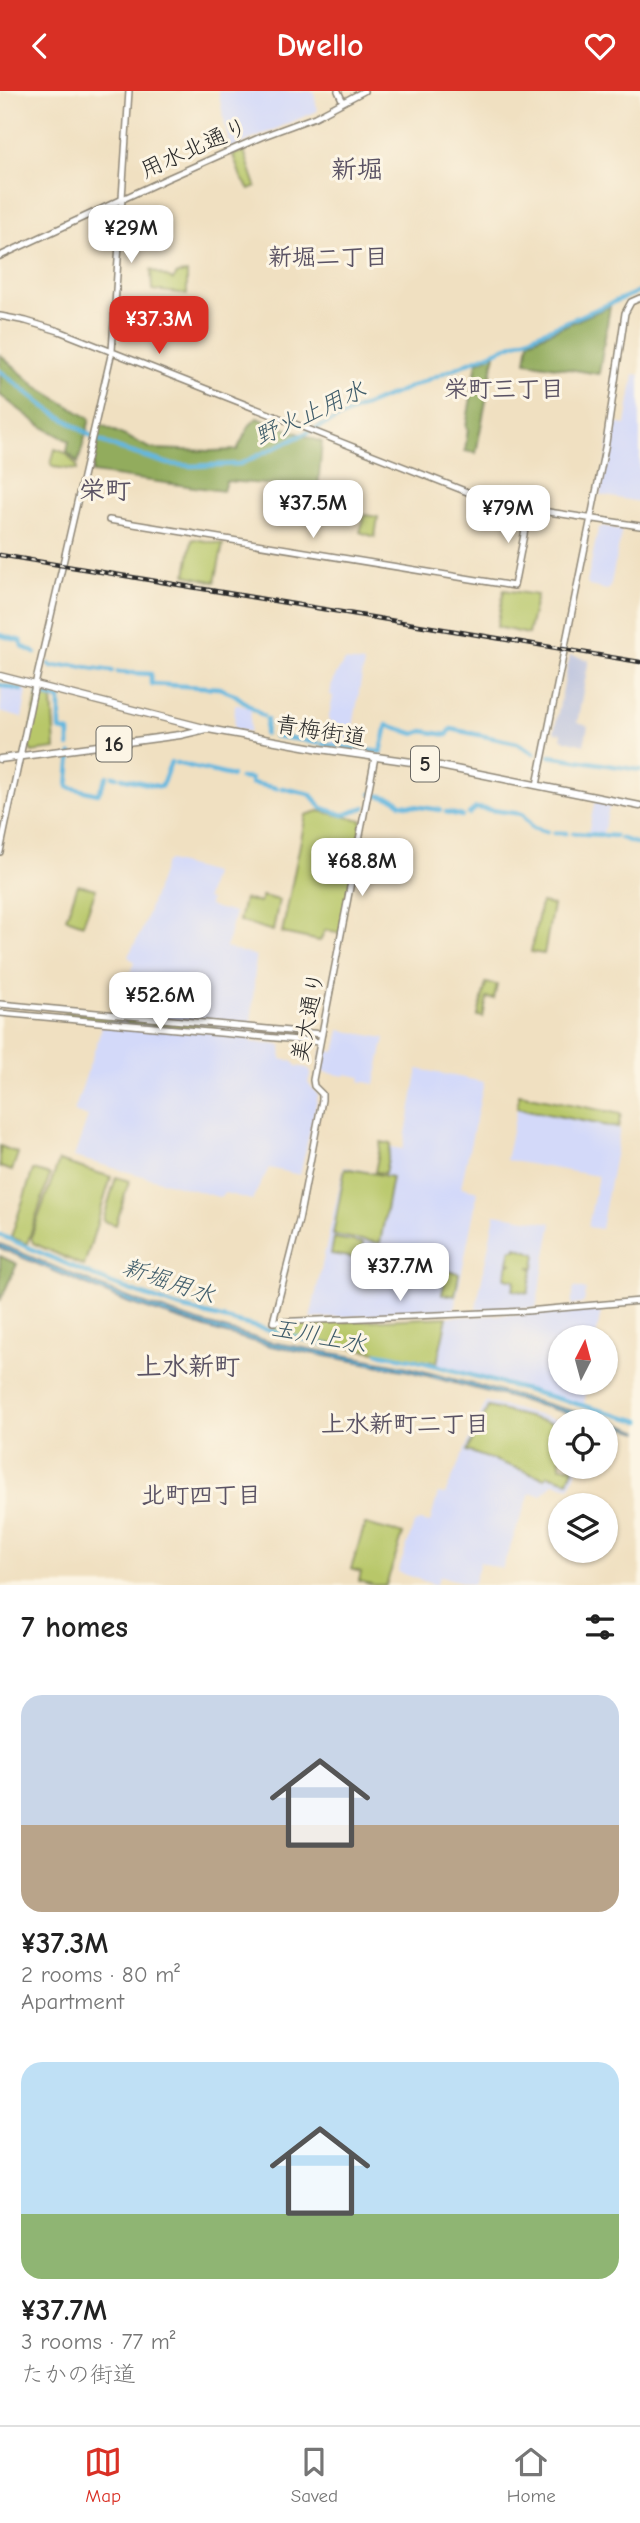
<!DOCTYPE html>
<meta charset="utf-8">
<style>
body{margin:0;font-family:"Comic Neue","Klee One",sans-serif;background:#f6f6f6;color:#222;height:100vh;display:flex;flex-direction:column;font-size:26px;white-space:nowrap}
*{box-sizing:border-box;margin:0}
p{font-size:23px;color:#767676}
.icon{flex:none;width:38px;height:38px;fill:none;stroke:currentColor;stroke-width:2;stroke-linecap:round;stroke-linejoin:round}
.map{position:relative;height:1494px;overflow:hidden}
.sheet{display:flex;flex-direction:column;background:#fff;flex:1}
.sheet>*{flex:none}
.needle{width:46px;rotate:6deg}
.tools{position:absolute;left:548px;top:1234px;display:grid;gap:14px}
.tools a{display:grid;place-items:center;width:70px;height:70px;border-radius:50%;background:#fff;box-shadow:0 2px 5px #0004;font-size:35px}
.price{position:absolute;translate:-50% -60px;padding:0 16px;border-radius:14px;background:#fff;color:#222;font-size:23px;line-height:46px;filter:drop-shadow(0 2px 4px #0008)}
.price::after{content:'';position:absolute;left:50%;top:42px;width:21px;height:16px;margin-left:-10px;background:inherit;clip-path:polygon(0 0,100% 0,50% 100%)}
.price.current{background:#d93025;color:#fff}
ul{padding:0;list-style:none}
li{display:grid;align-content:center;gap:14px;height:371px;padding:0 21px}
li span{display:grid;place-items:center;height:217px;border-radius:21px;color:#555}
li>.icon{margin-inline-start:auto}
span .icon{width:126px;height:126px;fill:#fffc;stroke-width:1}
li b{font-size:30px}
h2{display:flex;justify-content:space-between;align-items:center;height:84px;padding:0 21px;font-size:30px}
header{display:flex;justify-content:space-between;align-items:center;height:91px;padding:0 21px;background:#d93025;color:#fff;font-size:32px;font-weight:700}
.dock{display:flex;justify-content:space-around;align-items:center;height:98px;border-top:2px solid #e0e0e0;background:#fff;font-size:19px;color:#767676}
.dock a{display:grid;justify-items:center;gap:4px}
.dock .current{color:#d93025}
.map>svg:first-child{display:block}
.built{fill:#d3d9f9}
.industrial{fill:#bcc3de}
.green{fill:#b8c769;stroke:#72794a;stroke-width:2}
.forest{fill:#92ac5d;stroke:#5e6c44;stroke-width:2}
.water{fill:#63b7df;stroke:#477185;stroke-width:2}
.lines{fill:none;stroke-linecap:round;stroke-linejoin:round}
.canal{stroke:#63b7df;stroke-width:4.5}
.secondary-casing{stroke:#8e8676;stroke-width:8}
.primary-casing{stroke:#8e8676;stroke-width:9}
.secondary{stroke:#fff;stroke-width:5}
.primary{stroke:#fff;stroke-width:6}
.rail-casing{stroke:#2b2b2b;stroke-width:4.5}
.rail{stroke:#fcf5e5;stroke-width:2;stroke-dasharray:5;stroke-linecap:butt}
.labels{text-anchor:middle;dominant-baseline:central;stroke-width:6;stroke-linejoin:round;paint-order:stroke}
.shield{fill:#fcf5e5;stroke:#6a6863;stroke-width:2}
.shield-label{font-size:21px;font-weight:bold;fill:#2b2b2b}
.street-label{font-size:23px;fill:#2b2b2b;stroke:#fcf5e5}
.neighbourhood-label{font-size:24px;font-weight:bold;fill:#5b5364;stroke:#fcf5e5}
.water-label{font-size:24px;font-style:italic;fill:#3f5c6a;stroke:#fcf5e5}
.quarter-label{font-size:26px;font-weight:bold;fill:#5b5364;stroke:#fcf5e5}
</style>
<header><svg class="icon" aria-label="back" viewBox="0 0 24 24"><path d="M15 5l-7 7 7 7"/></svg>Dwello<svg class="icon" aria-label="heart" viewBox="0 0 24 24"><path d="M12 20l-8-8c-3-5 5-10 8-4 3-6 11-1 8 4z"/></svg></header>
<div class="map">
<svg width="640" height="1494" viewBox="0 0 640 1494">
<rect width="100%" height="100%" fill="#fcf5e5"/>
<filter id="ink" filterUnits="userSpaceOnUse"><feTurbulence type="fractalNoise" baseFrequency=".0143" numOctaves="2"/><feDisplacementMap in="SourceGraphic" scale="14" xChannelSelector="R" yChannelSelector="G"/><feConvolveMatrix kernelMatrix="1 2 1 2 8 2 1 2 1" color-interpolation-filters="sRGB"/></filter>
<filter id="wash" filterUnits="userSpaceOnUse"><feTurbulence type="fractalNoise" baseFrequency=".00686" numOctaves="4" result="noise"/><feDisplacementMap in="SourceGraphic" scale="28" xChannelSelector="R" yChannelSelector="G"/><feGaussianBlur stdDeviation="1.57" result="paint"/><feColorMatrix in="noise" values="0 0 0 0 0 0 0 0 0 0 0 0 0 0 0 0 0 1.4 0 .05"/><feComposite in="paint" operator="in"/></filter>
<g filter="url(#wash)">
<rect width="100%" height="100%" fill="#f0e0c1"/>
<!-- built -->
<path class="built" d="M218,0h96l3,20 -87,38z
M634,283l6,1v127l-40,-7 12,-72 14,2z
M603,435l19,4 -12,58 -3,2 -18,-4 -2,-3 11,-54z
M344,570l20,2 -11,64 -7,18 -13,-1 -3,-8 2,-14 -4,-1 5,-25 -3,-1 2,-13z
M2,596l15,3h5l1,-3 4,5 -5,26 -22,-6z
M235,613l16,4 -1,24 -16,-3z
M595,710l15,3 -7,29 -15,-1z
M169,770l44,12 -7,26 4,1 -1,6 26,7 -9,35 30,8 -6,86 32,3 -1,14 13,3 2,4 11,2 4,3 -3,12 10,12 -18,80 -31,-7 -17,32 -27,-7 -6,4 -145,-40 14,-40 -14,-5 31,-94 9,1 20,-57 -6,-6 13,-24 24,-68z
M340,939l45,8 -10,46 -15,-3 1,-4 -15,-3 -1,2 -27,-5 4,-21 13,2z
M418,978l66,13 -23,105 17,4 -24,120 -144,8 34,-153 41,9 5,-28 13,2z
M517,1018l103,20 -19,100 -13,-2 10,-51 -92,-16z
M495,1123l57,9 -16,85 -58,2 -2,-2z
M574,1196l12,3 -2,12 -3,2 -10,1z
M602,1216l-6,30h-36v46h28l-4,21 -147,-40 10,-47 74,-3z
M486,1311l76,19 -2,46h18l-8,20 -16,-4 -13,12 -11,-2 -28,76 -22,-7 -7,23 -33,-9 -4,9 -38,-13 16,-48 6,-3 10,2 8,-30 7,1z"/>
<!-- industrial -->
<path class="industrial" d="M570,564l19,5 -12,63 11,3 -4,19 -23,-6 1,-6 -8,-1z"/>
<!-- green -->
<path class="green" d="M244,60l12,35 -7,3 -8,-12 -8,-22z
M151,179l22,10 4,-6 10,-1v21l-35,-4z
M55,358l11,4 11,13v4l-24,-3 -2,-3z
M365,424l13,2 -3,20 -15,-5z
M194,448l29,5 -8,38 -29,-7 6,-35z
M504,499l33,5 -9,39 -31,-7z
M37,604l15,4 3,50 -23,3 -4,-6z
M319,720l43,9 -21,113 -16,-3 -5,11 -38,-8 24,-118z
M78,794l18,4 -13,35 -17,-6z
M262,805l17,4 -6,31 -34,-10 5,-22 16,4z
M541,812l12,2 -9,49 -13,-2z
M486,892l11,2 -3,14 -7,-1 -4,19 -5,-1z
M64,921l57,5 1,3 -2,2 -56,-5z
M127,926l90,9 -1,4 -90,-7z
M519,1003l102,20 -3,14 -101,-20z
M381,1051l10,2 -6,29 -10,-1z
M0,1055l18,7 -6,18 -12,-4z
M59,1070l52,16 -27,89 -51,-23 -2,-6z
M345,1077l47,9 -12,66 -47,-8z
M33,1079l17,5 -23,69 -16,-7z
M116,1086l13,4 -13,44 -13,-4z
M334,1147l29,5 -3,16 -29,-5z
M516,1156l20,7 -2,13h-5l4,2 -5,24 -15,-3 2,-10 -10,-2 3,-14h5l-5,-2 3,-13h5z
M447,1180l12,2 -4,23 -13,-2z
M447,1226l-10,46 -165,-30 1,-7 23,-2z
M488,1316l72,18v42h14l-6,14 -20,-6 -3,3 -78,-27z
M365,1433l38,10 -17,51h-12l-15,-4 2,-9 -10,-3z"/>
<!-- forest -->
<path class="forest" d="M610,215l-11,68 -73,-12 3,-21z
M495,263l-19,99 -11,-2 3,-23 -2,-1 11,-65z
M0,264l36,31 54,33 -12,44 -11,-11 2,-11 -28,-15 -41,-31z
M257,327l65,24 -4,46 -92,-7 -3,10 -131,-18 8,-49 52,25 60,2 25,-1 12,-24z
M0,1165l17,8 -17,37z"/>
<!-- water -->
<path class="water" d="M0,1153l133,56 62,21 75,21 134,24 210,56 26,10 -231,-61 -138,-25 -59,-16 -83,-27 -129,-55z"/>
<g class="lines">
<!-- canal -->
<path class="canal" d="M0,280l44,35 52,33 24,10 49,15 23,2 48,-2 120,-56 280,-117
M0,544l21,6 1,5 13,7
M49,573l3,3 19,-2 41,6
M118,581l11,1
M133,582l18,1v10l68,4 15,6 29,22
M0,594l21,5
M38,603l22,5v31l9,2v14
M265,643l2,-15
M274,645l29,4
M306,650l12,2
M323,653l58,8 6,-27 28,9 8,-3 24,4 4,-6 66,14 17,10
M71,663l-3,33 30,7 9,-18
M550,665l90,14
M176,672l56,13
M113,685l4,1
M122,687l39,9 10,-25
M240,687l11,1v4l26,5
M282,697l28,6 12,14 22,7 21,-8
M371,703l24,5 6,5 39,6
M446,721l16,4
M469,723l7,-6 46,6 11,14 14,4
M554,742h12
M573,742l42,3
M620,747l20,7
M0,1144l112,49 66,23 152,39
M378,1262l37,7 225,61"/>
</g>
</g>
<g filter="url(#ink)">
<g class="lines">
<defs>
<path id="secondary" d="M338,0l5,11
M0,165l166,-77 95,-42 54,-20 49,-26
M0,225l26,5 33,10 421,166 49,12 111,17
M109,429l405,66 15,-77
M375,666l-62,323 1,6 8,8v6l-23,120 -26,102 254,-11 113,-10
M537,694l69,-342 19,-130 6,-11 9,-4
M0,761l35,-167 77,-334 17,-260
M0,913l322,30
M0,922l320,29"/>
<path id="primary" d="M0,585l208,53 112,20 120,17 200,40
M0,668l180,-24 26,-6"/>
</defs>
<!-- secondary casing -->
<use href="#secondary" class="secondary-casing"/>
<!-- primary casing -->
<use href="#primary" class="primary-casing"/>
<!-- secondary -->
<use href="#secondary" class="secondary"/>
<!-- primary -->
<use href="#primary" class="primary"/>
<defs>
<path id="rail" d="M0,464l640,107"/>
</defs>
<!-- rail casing -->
<use href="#rail" class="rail-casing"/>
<!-- rail -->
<use href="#rail" class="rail"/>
</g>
</g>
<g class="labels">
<!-- shield labels -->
<g class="shield">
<rect x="96.5" y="635.5" width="35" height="35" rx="5"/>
<rect x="411" y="655.5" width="28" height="35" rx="5"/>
</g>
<g class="shield-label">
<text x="114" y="653">16</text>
<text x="425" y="673">5</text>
</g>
<!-- street labels -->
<g class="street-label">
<text transform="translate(194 57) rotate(-24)">用水北通り</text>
<text transform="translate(321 640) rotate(9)">青梅街道</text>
<text transform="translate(308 926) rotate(-79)">美大通り</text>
</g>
<!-- neighbourhood labels -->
<g class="neighbourhood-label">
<text x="328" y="166">新堀二丁目</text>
<text x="504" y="298">栄町三丁目</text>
<text x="405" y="1333">上水新町二丁目</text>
<text x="201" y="1404">北町四丁目</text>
</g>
<!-- water labels -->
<g class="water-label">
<text transform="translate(310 322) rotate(-25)">野火止用水</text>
<text transform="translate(169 1190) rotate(19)">新堀用水</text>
<text transform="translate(319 1245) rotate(11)">玉川上水</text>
</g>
<!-- quarter labels -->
<g class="quarter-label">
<text x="357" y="79">新堀</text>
<text x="105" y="400">栄町</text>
<text x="188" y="1276">上水新町</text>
</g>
</g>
</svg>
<div class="tools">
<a><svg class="needle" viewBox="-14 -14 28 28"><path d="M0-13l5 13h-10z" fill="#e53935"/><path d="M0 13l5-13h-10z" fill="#767676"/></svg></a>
<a><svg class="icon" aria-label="locate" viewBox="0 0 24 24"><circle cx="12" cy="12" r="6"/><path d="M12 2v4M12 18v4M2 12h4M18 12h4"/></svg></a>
<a><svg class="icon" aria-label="layers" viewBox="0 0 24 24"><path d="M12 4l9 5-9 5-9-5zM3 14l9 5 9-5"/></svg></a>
</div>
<b class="price" style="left:131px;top:174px">¥29M</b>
<b class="price current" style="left:159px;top:265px">¥37.3M</b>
<b class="price" style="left:313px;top:449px">¥37.5M</b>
<b class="price" style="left:508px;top:454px">¥79M</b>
<b class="price" style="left:362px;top:807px">¥68.8M</b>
<b class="price" style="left:160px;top:941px">¥52.6M</b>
<b class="price" style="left:400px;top:1212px">¥37.7M</b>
</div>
<section class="sheet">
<h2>7 homes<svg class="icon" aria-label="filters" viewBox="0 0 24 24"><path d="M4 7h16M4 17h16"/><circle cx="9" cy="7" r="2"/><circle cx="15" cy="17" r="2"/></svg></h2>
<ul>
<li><span style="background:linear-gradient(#c9d6e8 60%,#b9a48a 0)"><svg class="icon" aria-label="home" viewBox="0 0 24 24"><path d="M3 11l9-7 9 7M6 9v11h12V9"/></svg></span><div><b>¥37.3M</b><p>2 rooms · 80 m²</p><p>Apartment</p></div></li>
<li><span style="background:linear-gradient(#bfe0f5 70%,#8fb573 0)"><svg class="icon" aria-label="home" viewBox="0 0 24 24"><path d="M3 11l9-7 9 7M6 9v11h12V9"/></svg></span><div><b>¥37.7M</b><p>3 rooms · 77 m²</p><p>たかの街道</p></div></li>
</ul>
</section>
<nav class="dock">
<a class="current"><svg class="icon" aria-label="map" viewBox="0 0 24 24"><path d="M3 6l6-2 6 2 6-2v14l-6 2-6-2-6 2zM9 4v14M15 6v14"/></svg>Map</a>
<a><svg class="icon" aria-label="saved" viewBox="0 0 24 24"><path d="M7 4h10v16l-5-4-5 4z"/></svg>Saved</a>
<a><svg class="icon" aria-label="home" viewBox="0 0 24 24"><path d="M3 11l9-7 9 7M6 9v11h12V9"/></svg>Home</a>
</nav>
